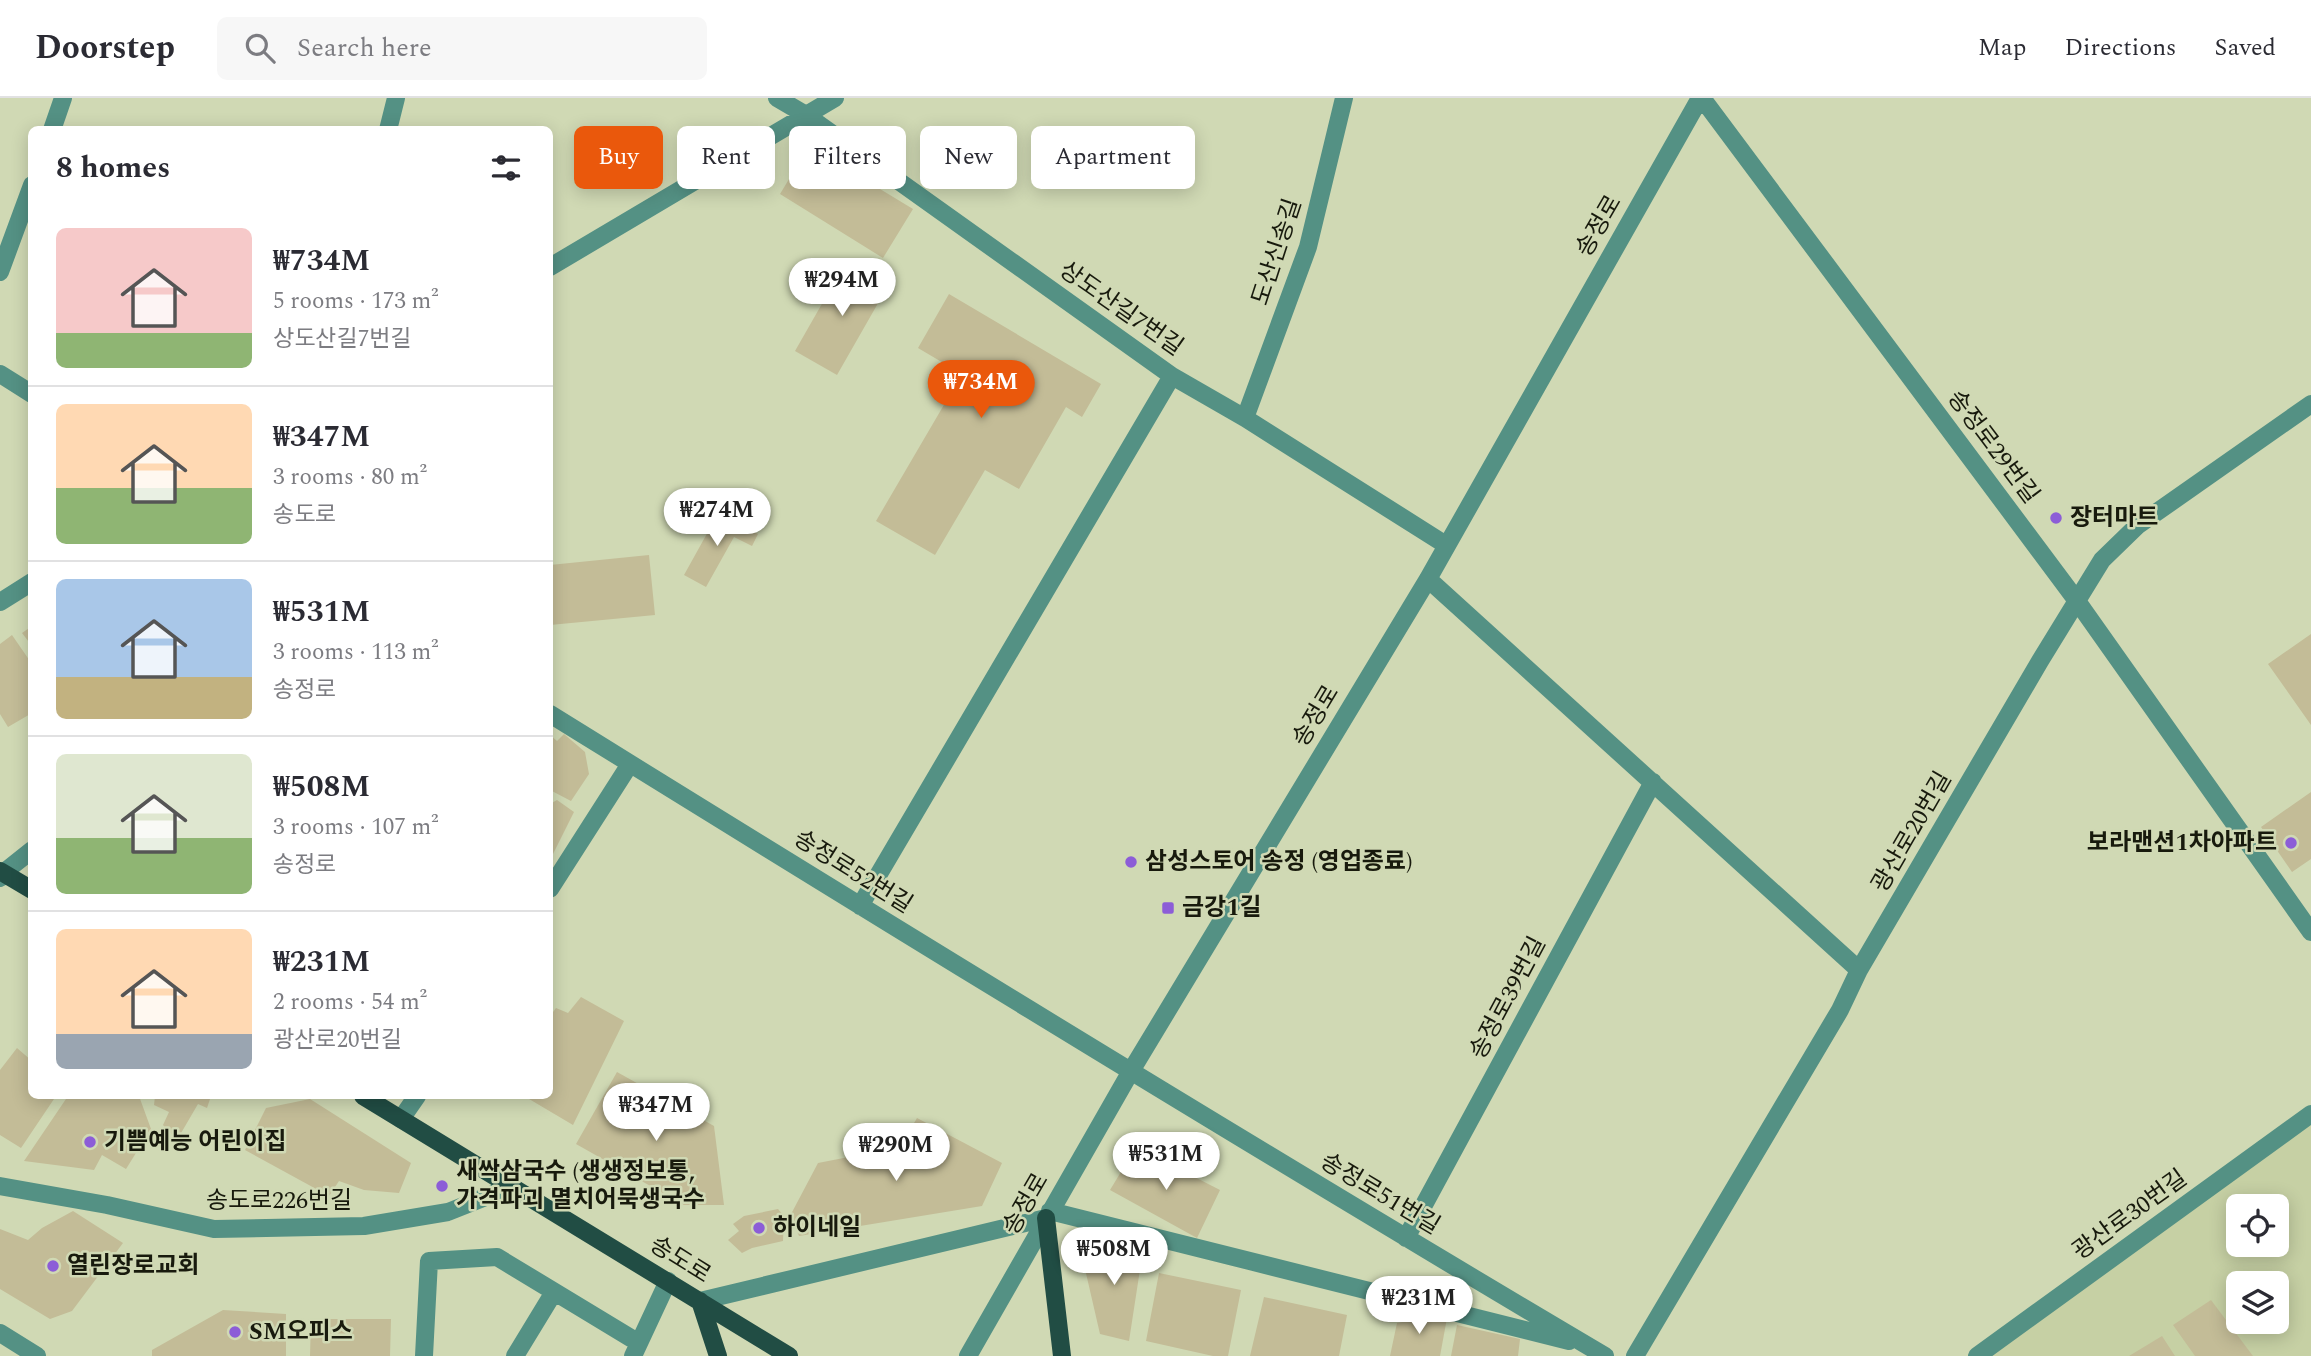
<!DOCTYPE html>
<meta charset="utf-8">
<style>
body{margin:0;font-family:Spectral,"Noto Sans KR",serif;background:#f7f7f7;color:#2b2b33;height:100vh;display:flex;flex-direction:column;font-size:26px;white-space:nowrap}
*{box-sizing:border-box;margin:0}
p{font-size:23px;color:#7c7c81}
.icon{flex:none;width:38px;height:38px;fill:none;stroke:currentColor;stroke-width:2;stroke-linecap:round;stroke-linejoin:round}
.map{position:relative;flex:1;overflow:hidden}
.sheet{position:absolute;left:28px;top:28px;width:525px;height:973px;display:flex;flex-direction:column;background:#fff;border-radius:10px;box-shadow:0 4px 18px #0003}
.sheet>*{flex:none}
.banner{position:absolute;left:574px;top:28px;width:665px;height:63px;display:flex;gap:14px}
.tools{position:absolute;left:2226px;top:1096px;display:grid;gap:14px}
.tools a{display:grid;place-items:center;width:63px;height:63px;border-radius:10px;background:#fff;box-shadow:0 4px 18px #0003;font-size:35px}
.price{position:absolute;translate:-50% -60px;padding:0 16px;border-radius:24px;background:#fff;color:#222;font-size:23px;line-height:46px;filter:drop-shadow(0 2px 4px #0008)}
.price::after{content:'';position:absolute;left:50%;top:42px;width:21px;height:16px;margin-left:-10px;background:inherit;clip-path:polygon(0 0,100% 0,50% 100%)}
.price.current{background:#ea580c;color:#fff}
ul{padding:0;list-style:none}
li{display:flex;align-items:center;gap:21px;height:175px;padding:0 28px}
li+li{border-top:2px solid #e1e1e2}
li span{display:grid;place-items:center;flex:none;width:196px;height:140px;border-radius:10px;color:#555}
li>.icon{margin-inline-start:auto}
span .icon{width:84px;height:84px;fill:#fffc;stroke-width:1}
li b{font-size:30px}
h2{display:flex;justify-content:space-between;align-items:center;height:84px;padding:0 28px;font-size:30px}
.tag{padding:0 24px;border-radius:10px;background:#fff;box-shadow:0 4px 18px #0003;font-size:24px;line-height:63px}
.tag.current{background:#ea580c;color:#fff}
header{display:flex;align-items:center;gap:42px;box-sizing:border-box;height:98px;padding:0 35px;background:#fff;border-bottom:2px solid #e1e1e2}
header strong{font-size:33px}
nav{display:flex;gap:38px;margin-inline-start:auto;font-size:24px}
.search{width:490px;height:63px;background:#f7f7f7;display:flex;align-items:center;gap:18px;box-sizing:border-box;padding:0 24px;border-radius:10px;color:#7c7c81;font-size:26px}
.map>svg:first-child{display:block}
.built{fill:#c6d0a4;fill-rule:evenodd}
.building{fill:#c3bc97}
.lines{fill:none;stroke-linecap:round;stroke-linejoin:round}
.minor{stroke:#549184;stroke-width:18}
.major{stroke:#214d44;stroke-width:18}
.poi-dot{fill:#8c5dd7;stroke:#d0d9b4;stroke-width:2.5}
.labels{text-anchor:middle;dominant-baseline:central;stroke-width:5;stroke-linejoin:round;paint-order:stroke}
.street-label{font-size:24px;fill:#181a0d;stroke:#d0d9b4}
.poi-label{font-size:24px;font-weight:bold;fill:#181a0d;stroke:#d0d9b4;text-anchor:start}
</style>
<header>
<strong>Doorstep</strong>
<div class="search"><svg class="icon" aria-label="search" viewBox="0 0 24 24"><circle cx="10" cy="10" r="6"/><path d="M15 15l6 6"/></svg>Search here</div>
<nav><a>Map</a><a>Directions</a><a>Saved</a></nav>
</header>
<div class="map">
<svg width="2311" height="1258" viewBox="0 0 2311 1258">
<rect width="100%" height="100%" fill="#d0d9b4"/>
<!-- built -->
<path class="built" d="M2311,1016v242h-334zM2238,1108h39v38h-39zM2238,1185h39v38h-39z"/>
<!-- building -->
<path class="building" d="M809,48l104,63 -30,49 -103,-64z
M847,162l42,24 -52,91 -42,-24z
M949,196l152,90 -19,33 -16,-10 -47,82 -34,-19 -50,85 -59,-34 86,-147 -44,-26z
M719,414l39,22 -6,12 -18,-9 -28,50 -22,-12z
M649,457l6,60 -105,10v-60z
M32,528v20l-10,-13z
M2311,536v91l-43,-61z
M12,537l20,29v49l-24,14 -8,-13v-70z
M564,636l21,18 4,22 -18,27 -21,-11v-55l7,6z
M2311,694v67l-19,13 -31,-45z
M557,702l17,12 -24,48v-56z
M581,899l43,24 -51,104 -49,-29h26v-80l6,-8 12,5z
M17,950l15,13v35h24l-35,52 -21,-13v-65z
M617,974l97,54 10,79h-40l-108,-61z
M68,998h71l12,33 -25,40 -24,-14 -8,15 -70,-9z
M155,998h56l-4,12 -9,-4 -21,36 -14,-15 6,-13 -15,-7z
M310,1001l101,64 -12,30 -35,-3 -25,-9 -10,15 -84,-46 21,-42z
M917,1020l85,45 -20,43 -183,30 -9,-20 28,-53 82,-16z
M1136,1049l84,43 -23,48 -87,-48z
M778,1111l6,7 -1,25 -31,7 -10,5 -14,-13 11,-9 -6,-7 11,-8z
M73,1113l50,32 -51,68 -22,8 -50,-30v-60l28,11 14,-12z
M1104,1141l39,11 -14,91 -29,-7 -15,-65z
M1159,1175l82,17 -13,66h-15l-67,-15z
M1264,1199l83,18 -8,41h-89z
M2211,1202l42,56h-58l-22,-31z
M223,1212l63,4v42h-134v-6z
M1411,1214l36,6 -7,38h-50l7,-33 11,-2z
M311,1221h80l-1,37h-80z
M1457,1227l63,14 -2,17h-67z
M2162,1238l13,20h-46z"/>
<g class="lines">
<!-- minor -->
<path class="minor" d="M777,0l29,17 366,261 73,42 201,127
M1702,0l375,503 234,331
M52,32l11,-32
M388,32l8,-32
M550,169l285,-169
M0,174l32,-87
M0,276l32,20
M1245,320l63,-171 36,-149
M1428,481l431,391
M0,504l32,-20
M550,616c350,217 701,433 1055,642
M0,780l3,-5 29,-23
M550,791l80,-125
M860,808l312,-530
M401,1021l16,-23
M0,1088l107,19 107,24 150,-3 84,-14 65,-26
M1050,1113l519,130
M1406,1140l247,-456
M700,1203l346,-83
M0,1235l37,23
M424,1258l5,-95 68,-4 142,86
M515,1258l39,-64
M633,1258l35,-75
M968,1258l163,-285 297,-492 272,-481
M1635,1258l205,-346 19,-40 181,-309 62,-101 35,-34 174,-122
M1977,1258l334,-242"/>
<!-- major -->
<path class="major" d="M0,773l32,19
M363,998l426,260
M1046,1120l16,138
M700,1203l18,55"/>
</g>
<!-- markers -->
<g class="poi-dot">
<circle cx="2056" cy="420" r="7"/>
<circle cx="2291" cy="745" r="7"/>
<circle cx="1131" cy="764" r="7"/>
<rect x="1161" y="803" width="14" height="14" rx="3.5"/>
<circle cx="90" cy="1044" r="7"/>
<circle cx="442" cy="1088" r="7"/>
<circle cx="759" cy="1130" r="7"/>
<circle cx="53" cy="1168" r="7"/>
<circle cx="235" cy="1234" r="7"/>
</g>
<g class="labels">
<!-- street labels -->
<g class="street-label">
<text transform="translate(1599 128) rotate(-60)">송정로</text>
<text transform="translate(1277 154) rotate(-72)">도산신송길</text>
<text transform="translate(1121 211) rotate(35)">상도산길7번길</text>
<text transform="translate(1993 349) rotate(53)">송정로29번길</text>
<text transform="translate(1316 618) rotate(-59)">송정로</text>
<text transform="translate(1912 734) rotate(-60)">광산로20번길</text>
<text transform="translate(853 774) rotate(32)">송정로52번길</text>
<text transform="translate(1508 900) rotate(-62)">송정로39번길</text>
<text transform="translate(1380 1096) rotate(31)">송정로51번길</text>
<text x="279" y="1103">송도로226번길</text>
<text transform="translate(1026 1106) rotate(-60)">송정로</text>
<text transform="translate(2130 1117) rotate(-36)">광산로30번길</text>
<text transform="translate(680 1162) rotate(32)">송도로</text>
</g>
<!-- poi labels -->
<g class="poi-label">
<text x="2070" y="420">장터마트</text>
<text x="2277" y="745" text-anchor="end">보라맨션1차아파트</text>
<text x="1145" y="764">삼성스토어 송정 (영업종료)</text>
<text x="1182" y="810">금강1길</text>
<text x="104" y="1044">기쁨예능 어린이집</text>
<text x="456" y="1074">새싹삼국수 (생생정보통,<tspan x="456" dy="28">가격파괴 멸치어묵생국수</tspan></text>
<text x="773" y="1130">하이네일</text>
<text x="67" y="1168">열린장로교회</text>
<text x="249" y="1234">SM오피스</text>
</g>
</g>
</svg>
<div class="tools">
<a><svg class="icon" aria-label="locate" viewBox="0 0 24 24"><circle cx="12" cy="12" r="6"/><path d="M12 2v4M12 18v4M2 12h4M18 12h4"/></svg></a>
<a><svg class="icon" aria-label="layers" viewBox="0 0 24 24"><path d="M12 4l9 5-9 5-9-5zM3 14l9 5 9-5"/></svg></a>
</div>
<b class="price" style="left:842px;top:220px">₩294M</b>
<b class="price current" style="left:981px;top:322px">₩734M</b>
<b class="price" style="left:717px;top:450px">₩274M</b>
<b class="price" style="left:656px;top:1045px">₩347M</b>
<b class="price" style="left:896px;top:1085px">₩290M</b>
<b class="price" style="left:1166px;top:1094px">₩531M</b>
<b class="price" style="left:1114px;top:1189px">₩508M</b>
<b class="price" style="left:1419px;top:1238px">₩231M</b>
<div class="banner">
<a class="tag current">Buy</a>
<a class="tag">Rent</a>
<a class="tag">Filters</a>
<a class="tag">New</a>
<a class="tag">Apartment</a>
</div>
<section class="sheet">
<h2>8 homes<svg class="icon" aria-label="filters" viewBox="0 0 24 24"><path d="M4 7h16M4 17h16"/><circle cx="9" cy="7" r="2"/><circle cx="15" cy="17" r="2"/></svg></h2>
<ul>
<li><span style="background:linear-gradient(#f6c9c9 75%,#8fb573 0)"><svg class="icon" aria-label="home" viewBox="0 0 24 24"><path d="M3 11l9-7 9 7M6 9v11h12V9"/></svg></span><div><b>₩734M</b><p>5 rooms · 173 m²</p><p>상도산길7번길</p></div></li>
<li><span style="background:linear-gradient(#ffd9b3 60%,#8fb573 0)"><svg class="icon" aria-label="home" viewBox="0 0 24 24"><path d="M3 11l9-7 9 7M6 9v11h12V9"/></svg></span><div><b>₩347M</b><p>3 rooms · 80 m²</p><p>송도로</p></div></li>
<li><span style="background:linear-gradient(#a9c7e8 70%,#c2b280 0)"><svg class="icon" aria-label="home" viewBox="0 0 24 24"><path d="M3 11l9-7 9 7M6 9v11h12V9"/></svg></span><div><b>₩531M</b><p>3 rooms · 113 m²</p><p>송정로</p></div></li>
<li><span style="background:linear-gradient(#dfe7d0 60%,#8fb573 0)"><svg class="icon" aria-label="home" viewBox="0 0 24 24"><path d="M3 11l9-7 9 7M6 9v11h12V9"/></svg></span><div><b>₩508M</b><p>3 rooms · 107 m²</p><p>송정로</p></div></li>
<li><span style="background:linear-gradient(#ffd9b3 75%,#9aa5b1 0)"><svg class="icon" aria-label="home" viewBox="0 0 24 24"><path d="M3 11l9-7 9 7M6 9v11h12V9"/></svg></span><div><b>₩231M</b><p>2 rooms · 54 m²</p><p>광산로20번길</p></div></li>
</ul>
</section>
</div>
